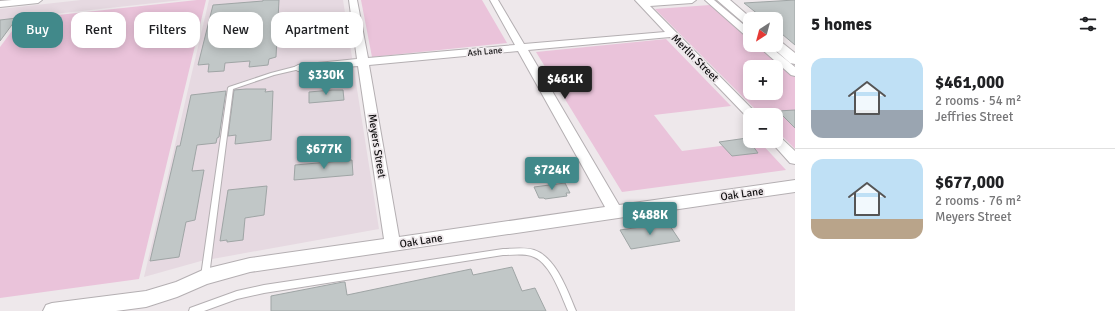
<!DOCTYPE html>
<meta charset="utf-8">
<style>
body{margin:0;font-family:Signika,sans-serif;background:#f2f2f2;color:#202124;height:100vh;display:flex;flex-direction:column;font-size:15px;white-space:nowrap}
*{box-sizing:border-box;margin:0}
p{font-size:13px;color:#757577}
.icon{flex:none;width:22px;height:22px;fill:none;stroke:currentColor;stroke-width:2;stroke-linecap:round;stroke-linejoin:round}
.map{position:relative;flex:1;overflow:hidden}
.side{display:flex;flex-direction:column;background:#fff;width:320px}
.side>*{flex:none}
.guide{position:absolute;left:12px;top:12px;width:380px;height:36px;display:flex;gap:8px}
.needle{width:26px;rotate:216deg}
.controls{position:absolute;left:743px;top:12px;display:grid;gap:8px}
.controls a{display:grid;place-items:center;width:40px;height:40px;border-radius:8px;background:#fff;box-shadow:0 2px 10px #0003;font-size:20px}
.price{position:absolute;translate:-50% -34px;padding:0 9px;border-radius:4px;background:#41898a;color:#fff;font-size:13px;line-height:26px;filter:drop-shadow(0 1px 2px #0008)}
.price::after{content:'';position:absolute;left:50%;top:24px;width:12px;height:9px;margin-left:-6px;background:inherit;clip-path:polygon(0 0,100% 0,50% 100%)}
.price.active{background:#222;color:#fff}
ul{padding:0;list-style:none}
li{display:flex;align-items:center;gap:12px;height:100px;padding:0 16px}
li+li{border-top:1px solid #e0e0e0}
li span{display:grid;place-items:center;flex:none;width:112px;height:80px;border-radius:12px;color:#555}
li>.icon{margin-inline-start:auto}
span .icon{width:48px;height:48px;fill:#fffc;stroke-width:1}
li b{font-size:17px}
h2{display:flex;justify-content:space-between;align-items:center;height:48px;padding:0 16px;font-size:17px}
.pill{padding:0 14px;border-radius:12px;background:#fff;box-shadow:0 2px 10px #0003;font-size:14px;line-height:36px}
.pill.active{background:#41898a;color:#fff}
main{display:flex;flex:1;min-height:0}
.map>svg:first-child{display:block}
.built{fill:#e6d9e1}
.green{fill:#eac3da;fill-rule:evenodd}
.building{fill:#c1c7c7;stroke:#9fa5a5}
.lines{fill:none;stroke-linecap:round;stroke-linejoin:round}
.service-casing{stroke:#b4afb2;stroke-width:2}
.minor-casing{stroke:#b4afb2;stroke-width:2}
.tertiary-casing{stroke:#b4afb2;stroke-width:2}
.service{fill:#fff;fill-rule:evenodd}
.minor{fill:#fff;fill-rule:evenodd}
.tertiary{fill:#fff;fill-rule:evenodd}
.labels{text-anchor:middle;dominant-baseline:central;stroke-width:3.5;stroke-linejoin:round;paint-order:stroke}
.far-street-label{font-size:9px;fill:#121112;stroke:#eee8eb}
.street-label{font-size:11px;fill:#121112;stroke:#eee8eb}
</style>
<main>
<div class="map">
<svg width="795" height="311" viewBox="0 0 795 311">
<rect width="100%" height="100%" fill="#eee8eb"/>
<!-- built -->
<path class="built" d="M81,0h101l-182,20v-11z
M209,0h134l36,229 -178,32 -57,16z"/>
<!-- green -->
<path class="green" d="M197,0h9l-67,279 -139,19v-251l21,-28z
M361,0h121l25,43 -135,14z
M710,5l40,33v7h8l37,30v74l-19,-19v-15h-15l-106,-106zM750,67h26v26h-26z
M666,39l65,67 -77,9 28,36 77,-10 27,29 -164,22 -86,-140z"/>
<!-- building -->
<path class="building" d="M263,0h16l-3,57 -7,2 -1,6 -19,2 1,-6 -25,2 -1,8 -16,1 1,-8 -11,1 15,-60 50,-4z
M795,0v45l-19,-16v-10h-12l-20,-16z
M17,18l-17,23v-21z
M246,89h20l-1,3 8,-1 -2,49 -36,4 1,-9 -8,1 6,-46z
M332,90h11l1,10 -35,3v-11z
M226,91l-7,46 -2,1 -1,5 -19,2 -5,26 12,-1 -9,50 -9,2 -7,35 -29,4 27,-115h3l11,-51z
M795,110v18l-17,-17z
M747,138l11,15 -26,3 -13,-14z
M352,160l1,15 -59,5 1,-15z
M565,183l5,10h-4l1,3 -22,3 -1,-1h-5l-5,-11z
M267,186l-3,29 -19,3 -2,22 -16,2v-2l-7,1 8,-51z
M668,223l12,18 -49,8 -11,-19z
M512,267l10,24 13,-3 11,23h-275v-15l72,-14h2l2,13 124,-26 2,6z"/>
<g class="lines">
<defs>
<path id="service" d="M298,66l2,2v1l-26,6 -41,14 -24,187 -1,2 -3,1 -3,-1 -1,-2 27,-188 1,-1 42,-14z
M503,249c10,0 21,-2 31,1 22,7 34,42 42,61h-8c-7,-16 -17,-47 -34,-54 -9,-4 -21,-2 -31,-2l-239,38 -27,6 -33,12h-15l1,-3 47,-17 27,-6z"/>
<path id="minor" d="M12,0h30l-4,3 -38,4v-6z
M349,0h8l11,58 147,-13 -25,-45h8l26,44 141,-12 -30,-32h61l-4,3 -42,3 108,109h-8v4l-2,-1 -78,-81 -142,13 91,155 176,-25v12l-545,80 -43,12 -30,13 -31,10 -30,4h-73l3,-6 6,-2 94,-12 30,-9 29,-13 45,-11 134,-19 -26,-173 -60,5 -5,-3 5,-3 59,-6zM518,51l87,156 -206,30 -30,-172z
M705,0h9l36,30v8l-3,-1z
M757,45h11l27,22v9l-4,-1z
M776,135l4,2 15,14v13l-5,-1 -18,-20 -2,-2h6z"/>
<path id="tertiary" d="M717,0h13l22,19h-2v8l-4,-2z
M776,40l4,1 15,12v11l-5,-1 -18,-16 -2,-2h6z"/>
</defs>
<!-- service casing -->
<use href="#service" class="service-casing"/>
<!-- minor casing -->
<use href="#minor" class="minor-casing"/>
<!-- tertiary casing -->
<use href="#tertiary" class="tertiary-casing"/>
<!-- service -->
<use href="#service" class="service"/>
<!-- minor -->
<use href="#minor" class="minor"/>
<!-- tertiary -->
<use href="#tertiary" class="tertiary"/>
</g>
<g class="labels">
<!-- far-street labels -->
<g class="far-street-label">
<text transform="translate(485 52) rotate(-5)">Ash Lane</text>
</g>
<!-- street labels -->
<g class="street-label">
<text transform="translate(695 58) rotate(45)">Merlin Street</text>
<text transform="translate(377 146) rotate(81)">Meyers Street</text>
<text transform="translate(742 194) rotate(-8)">Oak Lane</text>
<text transform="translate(421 241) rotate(-9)">Oak Lane</text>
</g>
</g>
</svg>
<div class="controls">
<a><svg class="needle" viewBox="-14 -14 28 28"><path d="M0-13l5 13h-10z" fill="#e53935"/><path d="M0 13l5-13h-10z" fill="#757577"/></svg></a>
<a>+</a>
<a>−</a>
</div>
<b class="price" style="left:326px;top:96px">$330K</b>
<b class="price active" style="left:565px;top:100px">$461K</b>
<b class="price" style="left:324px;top:170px">$677K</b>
<b class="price" style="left:552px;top:191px">$724K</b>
<b class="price" style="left:650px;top:236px">$488K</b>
<div class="guide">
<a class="pill active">Buy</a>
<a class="pill">Rent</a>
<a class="pill">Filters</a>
<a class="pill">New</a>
<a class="pill">Apartment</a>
</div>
</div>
<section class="side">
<h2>5 homes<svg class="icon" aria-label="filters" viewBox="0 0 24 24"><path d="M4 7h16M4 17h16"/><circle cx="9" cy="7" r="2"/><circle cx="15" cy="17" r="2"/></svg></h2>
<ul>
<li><span style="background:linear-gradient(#bfe0f5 65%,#9aa5b1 0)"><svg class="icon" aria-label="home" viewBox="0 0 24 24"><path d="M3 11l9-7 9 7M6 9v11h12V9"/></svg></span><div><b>$461,000</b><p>2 rooms · 54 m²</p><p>Jeffries Street</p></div></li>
<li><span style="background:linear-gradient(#bfe0f5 75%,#b9a48a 0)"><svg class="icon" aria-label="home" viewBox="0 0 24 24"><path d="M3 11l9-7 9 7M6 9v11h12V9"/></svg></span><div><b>$677,000</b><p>2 rooms · 76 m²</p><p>Meyers Street</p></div></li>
</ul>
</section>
</main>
